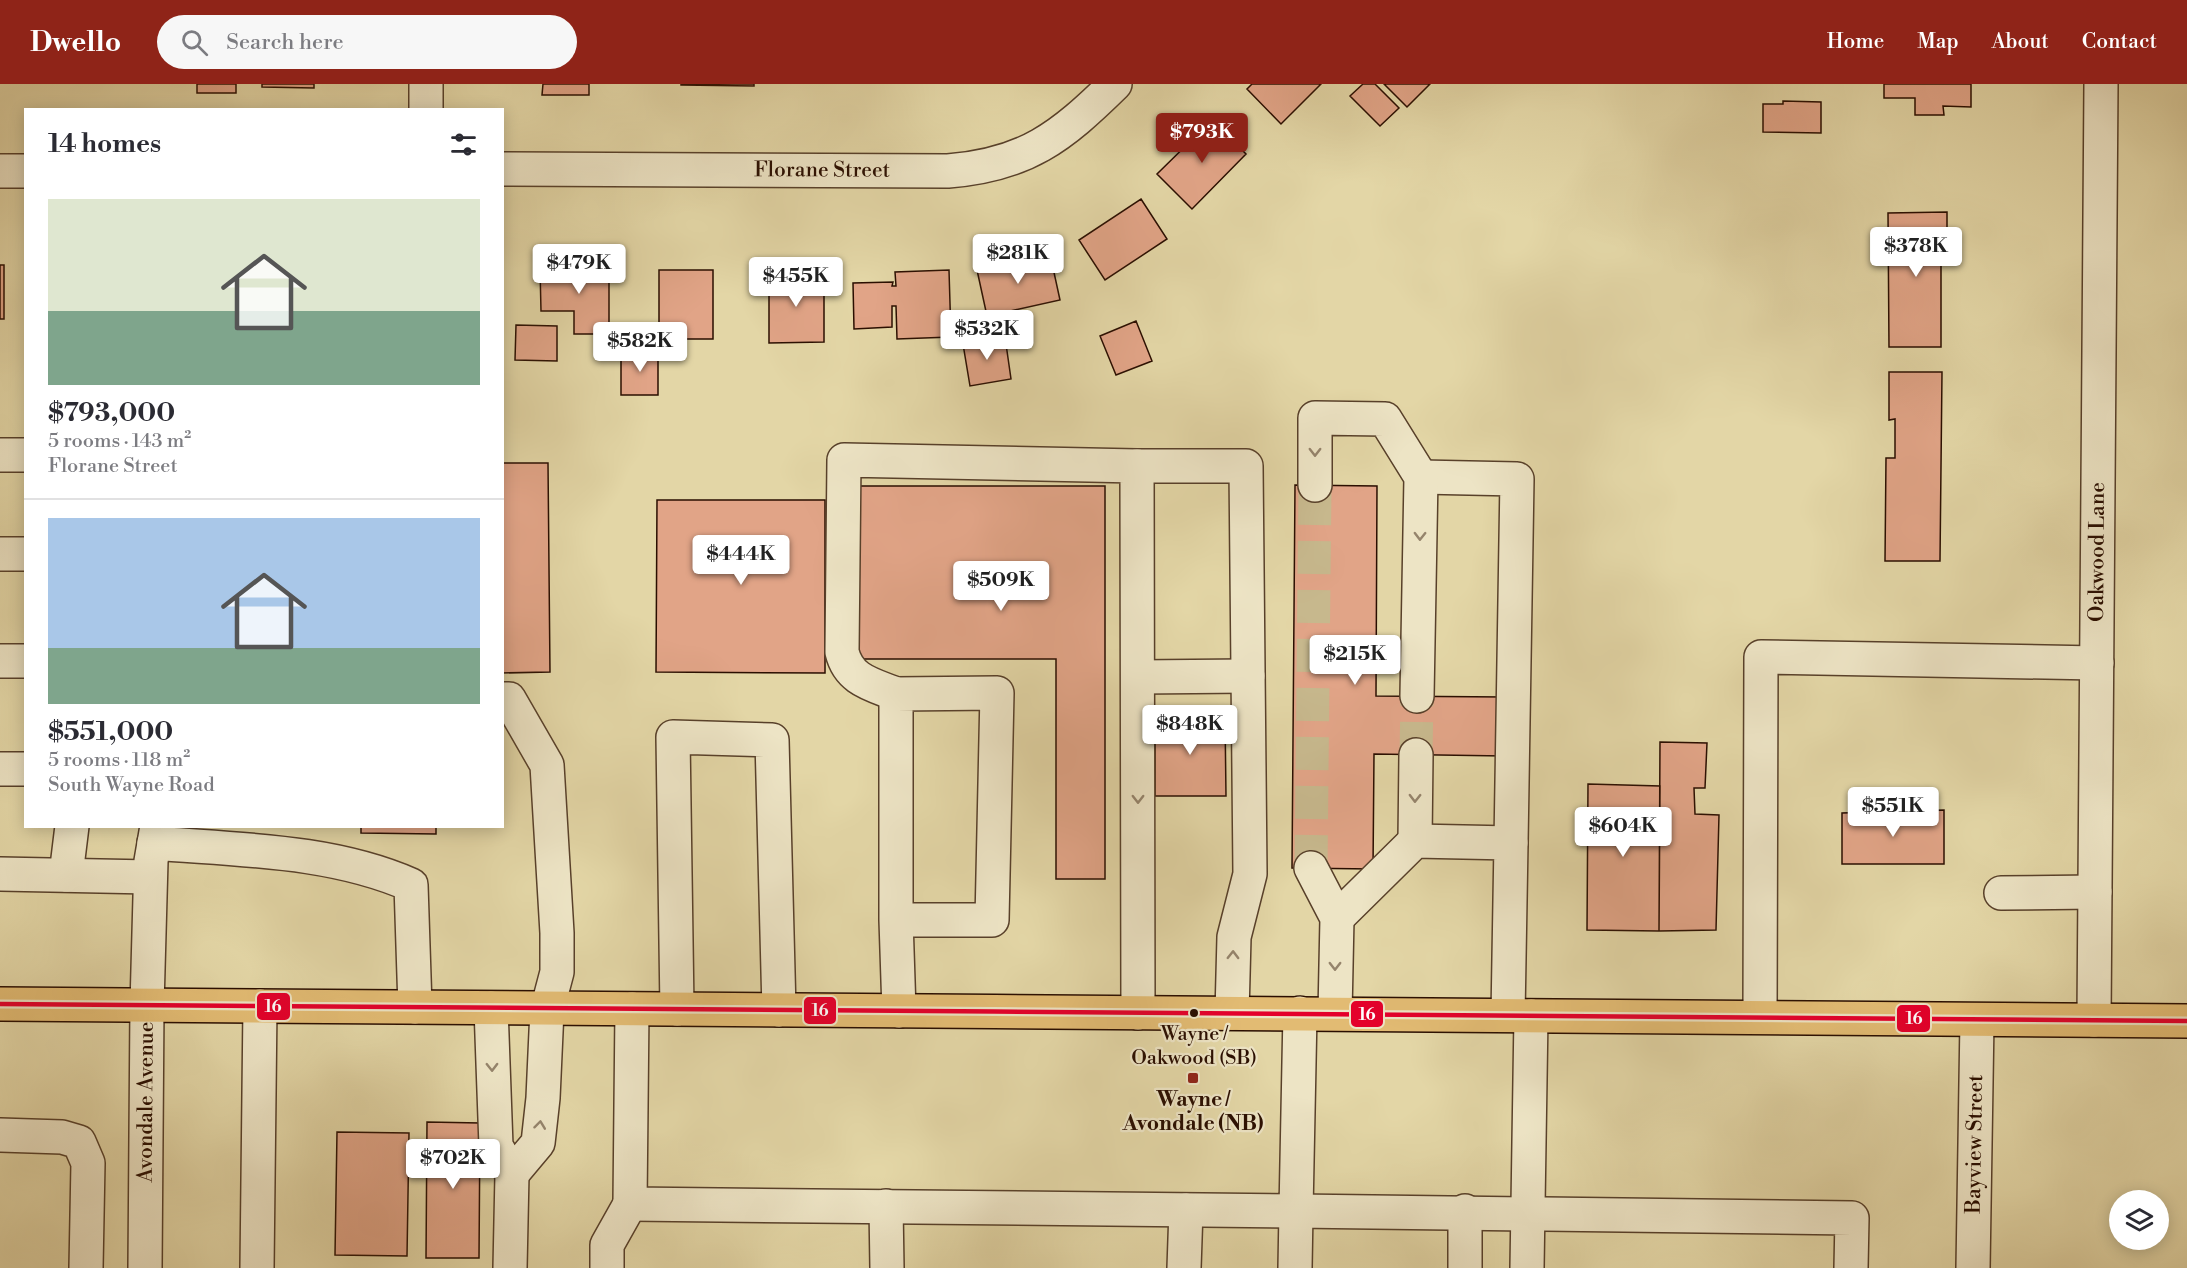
<!DOCTYPE html>
<meta charset="utf-8">
<style>
body{margin:0;font-family:"Libre Bodoni",serif;background:#f7f7f7;color:#2b2b33;height:100vh;display:flex;flex-direction:column;font-size:22px;white-space:nowrap}
*{box-sizing:border-box;margin:0}
p{font-size:20px;color:#7c7c81}
.icon{flex:none;width:33px;height:33px;fill:none;stroke:currentColor;stroke-width:2;stroke-linecap:round;stroke-linejoin:round}
.map{position:relative;flex:1;overflow:hidden}
.sheet{position:absolute;left:24px;top:24px;width:480px;height:720px;display:flex;flex-direction:column;background:#fff;border-radius:0px;box-shadow:0 3px 15px #0003}
.sheet>*{flex:none}
.buttons{position:absolute;left:2109px;top:1106px;display:grid;gap:12px}
.buttons a{display:grid;place-items:center;width:60px;height:60px;border-radius:50%;background:#fff;box-shadow:0 3px 15px #0003;font-size:30px}
.price{position:absolute;translate:-50% -51px;padding:0 14px;border-radius:6px;background:#fff;color:#222;font-size:20px;line-height:39px;filter:drop-shadow(0 2px 3px #0008)}
.price::after{content:'';position:absolute;left:50%;top:36px;width:18px;height:14px;margin-left:-9px;background:inherit;clip-path:polygon(0 0,100% 0,50% 100%)}
.price.selected{background:#8f2418;color:#fff}
ul{padding:0;list-style:none}
li{display:grid;align-content:center;gap:12px;height:318px;padding:0 24px}
li+li{border-top:2px solid #e1e1e2}
li span{display:grid;place-items:center;height:186px;border-radius:0px;color:#555}
li>.icon{margin-inline-start:auto}
span .icon{width:108px;height:108px;fill:#fffc;stroke-width:1}
li b{font-size:26px}
h2{display:flex;justify-content:space-between;align-items:center;height:72px;padding:0 24px;font-size:26px}
header{display:flex;align-items:center;gap:36px;box-sizing:border-box;height:84px;padding:0 30px;background:#8f2418;color:#fff}
header strong{font-size:28px}
nav{display:flex;gap:33px;margin-inline-start:auto;font-size:21px}
.search{width:420px;height:54px;background:#f7f7f7;display:flex;align-items:center;gap:15px;box-sizing:border-box;padding:0 21px;border-radius:33px;color:#7c7c81;font-size:22px}
.map>svg:first-child{display:block}
.building{fill:#e1a487;stroke:#2a0e00;stroke-width:1.5}
.lines{fill:none;stroke-linecap:round;stroke-linejoin:round}
.minor-tunnel{stroke:#c7b88d;stroke-width:33;stroke-dasharray:33 16;stroke-linecap:butt}
.minor-casing{stroke:#58402a;stroke-width:36}
.major-casing{stroke:#2a0e00;stroke-width:36}
.minor{stroke:#ede4c5;stroke-width:33}
.major{stroke:#e2bb73;stroke-width:33}
.bus-1-casing{stroke:#ede4c5;stroke-width:9}
.bus-1{stroke:#e4002b;stroke-width:4.5}
.oneway{stroke:#95846c}
.bus-dot{fill:#2a0e00;stroke:#ede4c5;stroke-width:2}
.poi-dot{fill:#8f2418;stroke:#ede4c5;stroke-width:2}
.labels{text-anchor:middle;dominant-baseline:central;stroke-width:4.5;stroke-linejoin:round;paint-order:stroke}
.bus-label{font-size:20px;fill:#2a0e00;stroke:#ede4c5}
.street-label{font-size:21px;fill:#2a0e00;stroke:#ede4c5}
.poi-label{font-size:21px;font-weight:bold;fill:#2a0e00;stroke:#ede4c5}
.line-badge{stroke:#ede4c5;stroke-width:2}
.badge-label{font-size:16px;text-anchor:middle;font-weight:bold;fill:#fff}
</style>
<header>
<strong>Dwello</strong>
<div class="search"><svg class="icon" aria-label="search" viewBox="0 0 24 24"><circle cx="10" cy="10" r="6"/><path d="M15 15l6 6"/></svg>Search here</div>
<nav><a>Home</a><a>Map</a><a>About</a><a>Contact</a></nav>
</header>
<div class="map">
<svg width="2187" height="1184" viewBox="0 0 2187 1184">
<rect width="100%" height="100%" fill="#e3d6a6"/>
<filter id="stains"><feTurbulence type="fractalNoise" baseFrequency=".00333" numOctaves="4"/><feColorMatrix values="0 0 0 0 .2 0 0 0 0 .09 0 0 0 0 .02 0 0 0 .5 -.17"/></filter>
<radialGradient id="worn" r=".72"><stop offset=".6" stop-color="#630" stop-opacity="0"/><stop offset="1" stop-color="#630" stop-opacity=".3"/></radialGradient>
<!-- building -->
<path class="building" d="M197,0h39v9h-39z
M262,0h52v4l-52,-1z
M543,0h46v11h-47z
M681,0h73v2l-73,-1z
M1252,0h69l-40,40 -34,-35z
M1363,0h12l24,24 -19,18 -30,-30z
M1384,0h46l-23,23z
M1884,0h87v23l-28,-1 1,9h-29v-17h-31z
M1783,17l38,1v31l-58,-1v-28h20z
M1212,36l34,34 -54,55 -35,-35z
M1141,115l26,40 -62,41 -26,-40z
M1947,128v45h-6v90h-52l-1,-134z
M1050,170l10,46 -73,16 -10,-46z
M558,180h51v70h-35v-23h-33l-1,-43h18z
M0,181h4v54h-4z
M659,186h54v69h-54z
M949,186l2,67 -54,2 -1,-33h-4v21l-38,2 -1,-46 40,-1 -1,4h4l-1,-14z
M769,190h55v68l-55,1z
M1136,237l16,40 -36,14 -16,-39z
M516,241l41,1v35l-42,-1z
M1005,253l6,42 -41,7 -7,-42z
M621,267h37v44h-37z
M1889,288h53l-2,189h-55l1,-103h9v-39l-6,1z
M502,379h46l2,209 -48,1z
M1295,401l82,1 -1,210 129,1 -1,59 -130,-2 -1,115 -81,-1z
M857,402h248v393h-49v-220h-198z
M657,416h168v173l-169,-1z
M1155,632h70l1,80h-71z
M1660,658l47,1 -2,45h-11l1,26 24,1 -3,115 -57,1z
M1588,700l72,2 -1,145 -72,-1z
M1944,726v54h-102v-51z
M361,742h75v8l-75,-1z
M427,1038l53,1 -1,135h-53z
M337,1048l72,1 -2,123 -72,-1z"/>
<g class="lines">
<!-- minor-tunnel -->
<path class="minor-tunnel" d="M1416,671l1,-59
M1311,784l4,-383"/>
<defs>
<g id="minor">
<path d="M426,26v-26"/>
<path id="s1" d="M502,85l446,2c78,-6 113,-34 167,-87"/>
<path d="M0,87h26"/>
<path d="M0,371h26"/>
<path d="M1137,382h109l4,408 -16,63 -2,76"/>
<path d="M1421,393l96,2 -6,364"/>
<path d="M1315,401v-67l70,1 36,58 -4,219"/>
<path d="M0,470h26"/>
<path d="M0,577h26"/>
<path d="M1138,593l110,-1"/>
<path d="M896,610c-25,-10 -47,-14 -54,-42l2,-192 293,6 1,547"/>
<path d="M502,615h7l38,66 10,168v39l-10,38 -4,88 -5,45 -26,31"/>
<path d="M0,685h26"/>
<path d="M1415,757l1,-86"/>
<path d="M154,759c85,7 178,7 257,42l4,122"/>
<path d="M1311,784l26,50 -2,95"/>
<path d="M0,790l150,3"/>
<path d="M66,791l6,-49"/>
<path d="M2001,809l94,-1"/>
<path d="M1337,834l78,-77 96,2 -3,172"/>
<path d="M896,836h96l5,-227 -101,1v226l3,91"/>
<path d="M491,924l5,138 16,28 -2,94"/>
<path d="M632,925l-2,195 666,7 4,-198"/>
<path d="M677,925l-4,-272 99,3 7,270"/>
<path d="M1760,933l1,-360 336,6"/>
<path id="s2" d="M2094,936l7,-936"/>
<path d="M0,1051l62,2 17,5 9,21 -2,105"/>
<path d="M886,1122l1,62"/>
<path id="s3" d="M145,1184l2,-263 4,-144 6,-35"/>
<path d="M257,1184l3,-262"/>
<path d="M607,1184v-23l23,-41"/>
<path d="M1184,1184l2,-58"/>
<path d="M1295,1184l1,-57 556,7 -1,50"/>
<path d="M1465,1184v-57"/>
<path d="M1527,1184l4,-252"/>
<path id="s4" d="M1973,1184l4,-248"/>
</g>
<path id="major" d="M0,920c729,7 1458,9 2187,17"/>
</defs>
<!-- minor casing -->
<use href="#minor" class="minor-casing"/>
<!-- major casing -->
<use href="#major" class="major-casing"/>
<!-- minor -->
<use href="#minor" class="minor"/>
<!-- major -->
<use href="#major" class="major"/>
<defs>
<path id="bus-1" d="M0,920c729,7 1458,9 2187,17"/>
</defs>
<!-- bus-1 casing -->
<use href="#bus-1" class="bus-1-casing"/>
<!-- bus-1 -->
<use href="#bus-1" class="bus-1"/>
</g>
<!-- one-way arrows -->
<defs><path id="oneway-chevron" d="M-2-3.5L2.5 0L-2 3.5" fill="none" stroke-width="1.6" stroke-linecap="round" stroke-linejoin="round" transform="scale(1.5)"/></defs>
<g class="oneway">
<use href="#oneway-chevron" transform="translate(1315 368) rotate(90)"/>
<use href="#oneway-chevron" transform="translate(1420 452) rotate(91)"/>
<use href="#oneway-chevron" transform="translate(1415 714) rotate(91)"/>
<use href="#oneway-chevron" transform="translate(1138 715) rotate(90)"/>
<use href="#oneway-chevron" transform="translate(1233 871) rotate(-89)"/>
<use href="#oneway-chevron" transform="translate(1335 882) rotate(90)"/>
<use href="#oneway-chevron" transform="translate(492 983) rotate(89)"/>
<use href="#oneway-chevron" transform="translate(540 1041) rotate(-83)"/>
</g>
<!-- markers -->
<circle class="bus-dot" cx="1194" cy="929" r="5"/>
<rect class="poi-dot" x="1187" y="988" width="12" height="12" rx="3"/>
<g class="labels">
<!-- bus labels -->
<g class="bus-label">
<text x="1194" y="950">Wayne /<tspan x="1194" dy="24">Oakwood (SB)</tspan></text>
</g>
<!-- street labels -->
<g class="street-label">
<text stroke="none"><textPath href="#s1" startOffset="320">Florane Street</textPath></text>
<text stroke="none"><textPath href="#s2" startOffset="468">Oakwood Lane</textPath></text>
<text stroke="none"><textPath href="#s3" startOffset="166">Avondale Avenue</textPath></text>
<text stroke="none"><textPath href="#s4" startOffset="124">Bayview Street</textPath></text>
</g>
<!-- poi labels -->
<g class="poi-label">
<text x="1193" y="1016">Wayne /<tspan x="1193" dy="24">Avondale (NB)</tspan></text>
</g>
</g>
<g class="line-badge">
<rect x="256" y="908" width="35" height="29" rx="6" fill="#e4002b"/>
<rect x="803" y="912" width="34" height="29" rx="6" fill="#e4002b"/>
<rect x="1350" y="916" width="34" height="28" rx="6" fill="#e4002b"/>
<rect x="1896" y="920" width="35" height="29" rx="6" fill="#e4002b"/>
</g>
<g class="badge-label">
<text x="273" y="928">16</text>
<text x="820" y="932">16</text>
<text x="1367" y="936">16</text>
<text x="1914" y="940">16</text>
</g>
<rect width="100%" height="100%" filter="url(#stains)"/>
<rect width="100%" height="100%" fill="url(#worn)"/>
</svg>
<div class="buttons">
<a><svg class="icon" aria-label="layers" viewBox="0 0 24 24"><path d="M12 4l9 5-9 5-9-5zM3 14l9 5 9-5"/></svg></a>
</div>
<b class="price selected" style="left:1202px;top:80px">$793K</b>
<b class="price" style="left:1916px;top:194px">$378K</b>
<b class="price" style="left:1018px;top:201px">$281K</b>
<b class="price" style="left:579px;top:211px">$479K</b>
<b class="price" style="left:796px;top:224px">$455K</b>
<b class="price" style="left:987px;top:277px">$532K</b>
<b class="price" style="left:640px;top:289px">$582K</b>
<b class="price" style="left:741px;top:502px">$444K</b>
<b class="price" style="left:1001px;top:528px">$509K</b>
<b class="price" style="left:1355px;top:602px">$215K</b>
<b class="price" style="left:1190px;top:672px">$848K</b>
<b class="price" style="left:1893px;top:754px">$551K</b>
<b class="price" style="left:1623px;top:774px">$604K</b>
<b class="price" style="left:453px;top:1106px">$702K</b>
<section class="sheet">
<h2>14 homes<svg class="icon" aria-label="filters" viewBox="0 0 24 24"><path d="M4 7h16M4 17h16"/><circle cx="9" cy="7" r="2"/><circle cx="15" cy="17" r="2"/></svg></h2>
<ul>
<li><span style="background:linear-gradient(#dfe7d0 60%,#7fa58c 0)"><svg class="icon" aria-label="home" viewBox="0 0 24 24"><path d="M3 11l9-7 9 7M6 9v11h12V9"/></svg></span><div><b>$793,000</b><p>5 rooms · 143 m²</p><p>Florane Street</p></div></li>
<li><span style="background:linear-gradient(#a9c7e8 70%,#7fa58c 0)"><svg class="icon" aria-label="home" viewBox="0 0 24 24"><path d="M3 11l9-7 9 7M6 9v11h12V9"/></svg></span><div><b>$551,000</b><p>5 rooms · 118 m²</p><p>South Wayne Road</p></div></li>
</ul>
</section>
</div>
